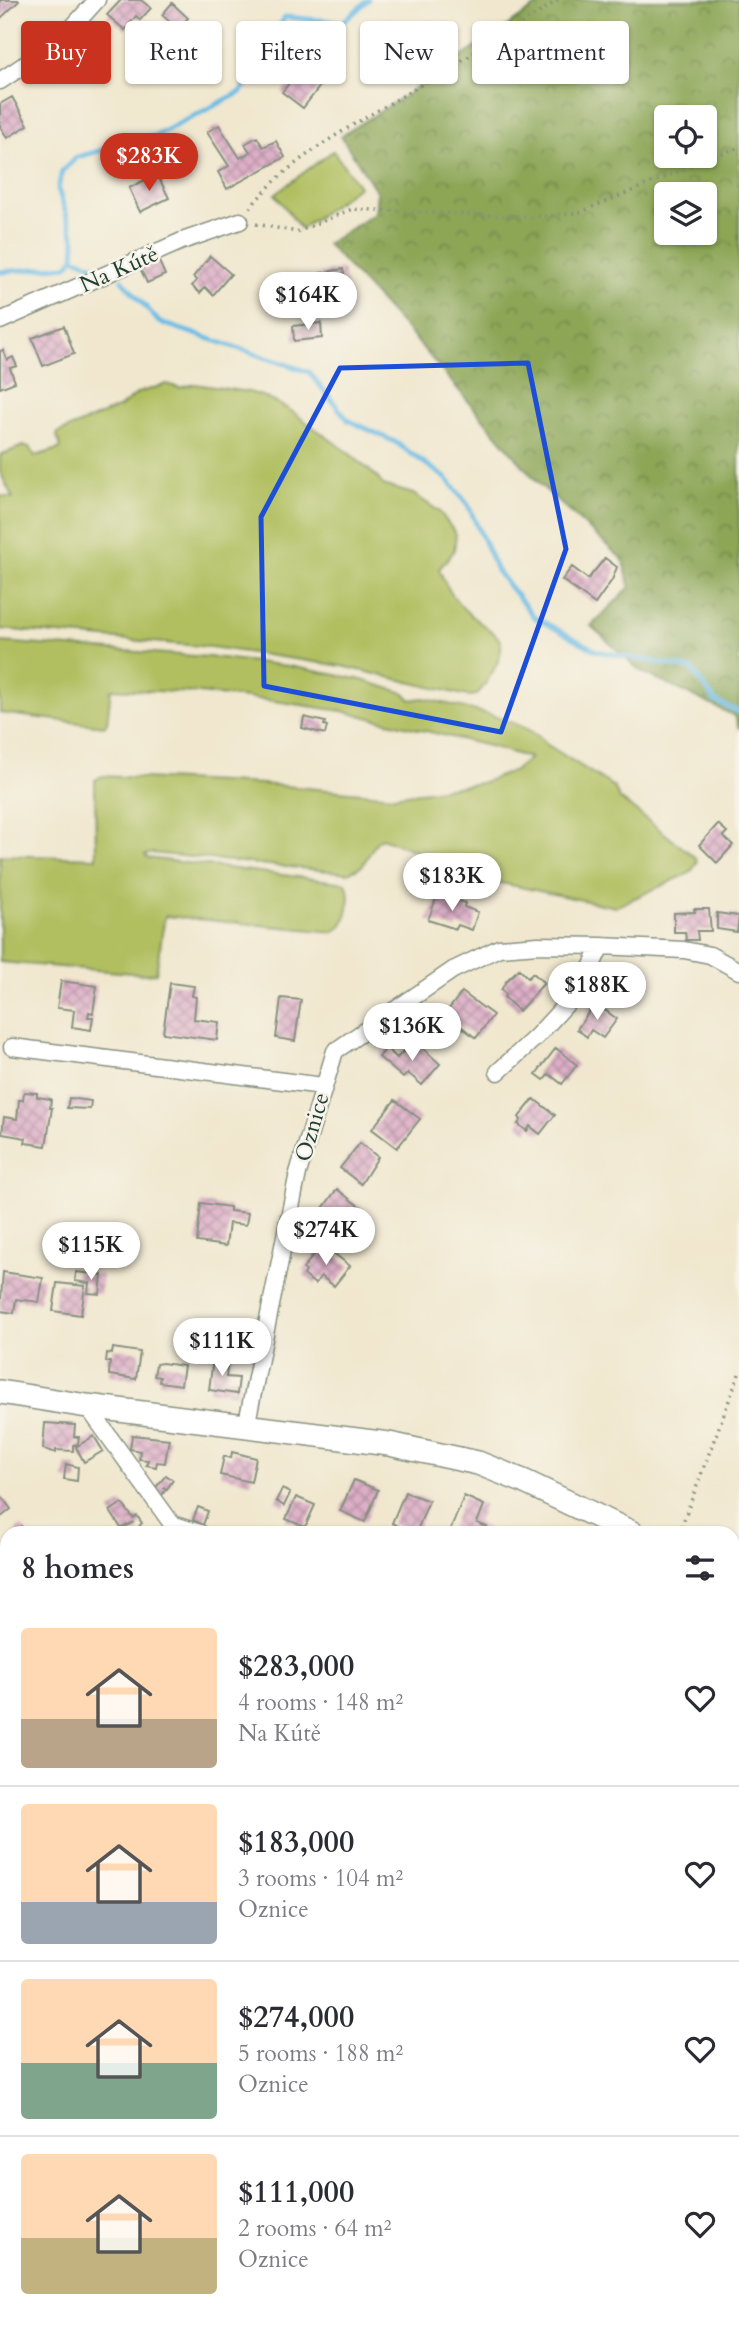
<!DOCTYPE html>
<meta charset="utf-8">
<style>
body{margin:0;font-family:Cardo,serif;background:#f7f7f7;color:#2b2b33;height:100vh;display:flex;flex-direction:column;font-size:26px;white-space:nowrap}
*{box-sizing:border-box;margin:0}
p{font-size:23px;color:#7c7c81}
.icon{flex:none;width:38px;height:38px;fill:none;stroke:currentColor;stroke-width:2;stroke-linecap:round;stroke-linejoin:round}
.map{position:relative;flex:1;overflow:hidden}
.sheet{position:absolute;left:0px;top:1526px;width:740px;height:800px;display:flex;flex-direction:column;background:#fff;border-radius:21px 21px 0 0;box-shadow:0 2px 5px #0004}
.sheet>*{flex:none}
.hud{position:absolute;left:21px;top:21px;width:698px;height:63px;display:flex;gap:14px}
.tools{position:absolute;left:654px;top:105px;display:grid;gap:14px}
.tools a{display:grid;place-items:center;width:63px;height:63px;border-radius:7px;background:#fff;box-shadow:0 2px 5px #0004;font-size:35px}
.price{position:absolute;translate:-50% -60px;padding:0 16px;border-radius:24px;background:#fff;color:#222;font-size:23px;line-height:46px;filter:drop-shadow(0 2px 4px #0008)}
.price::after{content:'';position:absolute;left:50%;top:42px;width:21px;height:16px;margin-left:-10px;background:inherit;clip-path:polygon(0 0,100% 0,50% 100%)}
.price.current{background:#c8321e;color:#fff}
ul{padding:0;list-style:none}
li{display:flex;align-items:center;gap:21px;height:175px;padding:0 21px}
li+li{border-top:2px solid #e1e1e2}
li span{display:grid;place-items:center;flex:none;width:196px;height:140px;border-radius:7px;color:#555}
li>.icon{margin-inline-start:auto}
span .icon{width:84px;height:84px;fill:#fffc;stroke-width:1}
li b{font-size:30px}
h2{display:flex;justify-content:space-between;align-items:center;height:84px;padding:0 21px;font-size:30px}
.pill{padding:0 24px;border-radius:7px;background:#fff;box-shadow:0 2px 5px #0004;font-size:24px;line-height:63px}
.pill.current{background:#c8321e;color:#fff}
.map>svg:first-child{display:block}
.green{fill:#b1bf61;stroke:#687e4a;stroke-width:2}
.forest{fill:url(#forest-crowns);stroke:#567246;stroke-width:2;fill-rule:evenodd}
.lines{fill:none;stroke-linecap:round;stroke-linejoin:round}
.stream{stroke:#69bbe5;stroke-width:5}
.building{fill:url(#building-cross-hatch)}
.street-casing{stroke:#889281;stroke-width:19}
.secondary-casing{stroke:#889281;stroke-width:26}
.path{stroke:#889281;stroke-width:3.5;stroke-dasharray:2 5;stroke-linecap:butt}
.street{stroke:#fff;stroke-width:16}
.secondary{stroke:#fff;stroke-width:23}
.marked{fill:none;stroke:#1d4ed8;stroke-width:5;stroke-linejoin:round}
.labels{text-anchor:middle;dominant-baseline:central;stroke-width:5;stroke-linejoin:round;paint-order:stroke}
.street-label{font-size:23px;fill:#1f3d34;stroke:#f7f3e8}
</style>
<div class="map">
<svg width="739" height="2325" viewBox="0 0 739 2325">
<defs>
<pattern id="forest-crowns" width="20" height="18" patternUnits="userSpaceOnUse" patternTransform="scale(1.75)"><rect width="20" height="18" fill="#8ca657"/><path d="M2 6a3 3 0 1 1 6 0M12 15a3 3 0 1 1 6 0" fill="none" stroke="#728849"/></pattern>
<pattern id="building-cross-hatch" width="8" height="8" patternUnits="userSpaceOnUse" patternTransform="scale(1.75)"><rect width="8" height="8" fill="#ddafc7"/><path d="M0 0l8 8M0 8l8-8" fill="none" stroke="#b390a2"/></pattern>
</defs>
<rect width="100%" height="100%" fill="#f7f3e8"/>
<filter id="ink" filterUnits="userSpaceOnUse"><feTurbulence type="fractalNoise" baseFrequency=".0143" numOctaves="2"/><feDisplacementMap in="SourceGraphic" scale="14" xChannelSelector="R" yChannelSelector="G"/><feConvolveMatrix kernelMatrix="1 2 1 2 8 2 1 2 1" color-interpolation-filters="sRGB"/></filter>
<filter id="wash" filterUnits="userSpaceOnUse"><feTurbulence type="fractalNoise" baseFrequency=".00686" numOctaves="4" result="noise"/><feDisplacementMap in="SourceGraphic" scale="28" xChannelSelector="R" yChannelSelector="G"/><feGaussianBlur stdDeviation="1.57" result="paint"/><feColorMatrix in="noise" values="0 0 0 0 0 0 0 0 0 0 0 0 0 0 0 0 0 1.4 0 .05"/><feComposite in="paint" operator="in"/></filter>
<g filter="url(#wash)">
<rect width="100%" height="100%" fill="#f0e7ce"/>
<!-- green -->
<path class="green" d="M333,151l26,35 -58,43 -26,-35z
M166,384l14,4 15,-4 54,8 16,5 25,13 60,44 26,22 7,9 30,9 26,17 17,23 -2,17 -15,18c9,23 20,38 40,53 7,6 17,10 21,19 6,14 -14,43 -23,54l-9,1 -126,-30 -131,-19 -211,-18v-133l13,2 -13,-26v-17l23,-9 6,1 6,9 24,-7 2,-2 -4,-11 1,-3 62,-26 18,-14z
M0,642l222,16 66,8 70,13 47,14 6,7 12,-2c28,7 107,22 123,46l68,43 5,11 77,60 1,5 -7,10 -75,34 -133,-28 -42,-13 -27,-16 -31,-12 -5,3 -15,25 -14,7 -196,-20 -7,2 2,3 199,25c6,14 3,40 -12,49l-169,-16 -9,57 -12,1 -144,-12v-107l96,3 -1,-78 7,-4 160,8 132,12 87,-13 33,-12 16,-13 -41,-12 -147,-35 -75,-11 -68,-7 -88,-4 -4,34 -3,3 -104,-13z
M0,1898l7,1v182l-7,-1z"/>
<!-- forest -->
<path class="forest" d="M545,0h194v729l-4,-13 -95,-45 -49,-45 39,-39 -7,-27 -86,-78 -121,-142 -89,-96 48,-31 2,-21 -36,-56 62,-39zM705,117v39h-38v-39zM705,194v39h-38v-39z
M733,1582l6,1v364l-6,-2z
M0,1809h7v90l-7,-1z
M0,2080l7,1v238h726v-174l6,1v179h-739z"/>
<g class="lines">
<!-- stream -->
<path class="stream" d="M74,258l27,10
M0,272l67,-6 7,-8 1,-17 -17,-52 4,-18 15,-14 78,-21 86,-44 44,-75 58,5 25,-22
M122,280l37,42 150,50 39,48 47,22 52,37 21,26 29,66 37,46 63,34 95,18 23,32 24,11
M0,1845h7"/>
</g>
<g id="blocks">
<!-- building -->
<path class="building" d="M0,0h18l1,1 -19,18z
M121,0h20l10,8 -11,12 -4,-4 -11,14 -18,-15z
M172,3l16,15 -10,11 -16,-14z
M307,61l20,16 -24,31 -21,-16z
M12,97l16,28 -21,13 -7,-12v-22z
M219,125l21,33 10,-6 -5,-8 12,-7 6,10 13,-6 9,16 -58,32 -9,-17 11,-6 -22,-34z
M157,174l12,24 -29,14 -11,-24z
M210,256l21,18 -18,21 -8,-8 -5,6 -8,-7 5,-6 -4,-3z
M157,257l8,18 -18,8 -8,-17z
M343,269l7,36 -30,6 -4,-18 8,-2 -4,-18z
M321,323l1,15 -28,3 -1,-15z
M64,326l10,28 -31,12 -11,-28z
M3,350l4,10 6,-3 4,9 -7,2 5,14 -15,6v-37z
M605,558l12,9 -5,13 -17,24 -33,-24 10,-13 16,12z
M304,717l21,5 -1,3 3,1 -2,8 -23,-6z
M718,824l9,8 -4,4 10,9 -16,18 -18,-18z
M438,894l27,9 -1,4 14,5 -6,18 -14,-5 -2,4 -28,-9z
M694,909h15l2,22h-14l1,9h-12l-1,-8h-11v-19l21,-1z
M717,913l22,3 -2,16 -20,-3z
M519,969l9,9 5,-5 11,10 -25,28 -15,-14 2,-3 -5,-4 6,-10z
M61,981l36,5 -4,27 -4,-1 -1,5h5l-2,13 -19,-3 2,-17 -17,-2z
M170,983l24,3 -2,10 4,1 -2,22 25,3 -2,18 -54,-7z
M462,992l31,23 -17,23 -31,-24z
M281,998l20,2 -6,41 -19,-3z
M595,1003l22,16 -14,19 -12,-8 -4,7 -10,-8z
M414,1040l26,24 -18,21 -14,-12 -5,5 -24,-21 7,-9 11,10z
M556,1048l21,17 -15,19 -13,-10 -5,6 -8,-6z
M24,1092l13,1v4l14,2 -1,9h2l-6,38 -21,-3 1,-5 -24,-4 2,-17 13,2 2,-19h4z
M69,1098l22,3 -1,8 -23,-1z
M534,1099l21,16 -15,19 -10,-8 -3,5 -9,-7 3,-4 -2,-3z
M395,1100l25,19 -23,29 -25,-19z
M360,1143l18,14 -17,27 -21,-16z
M337,1189l28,22 -18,24 -13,-11 -2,3 -7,-6 4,-4 -8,-6z
M201,1203l29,4v4l18,2 -2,12 -17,-2 -3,23 -29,-4z
M322,1244l28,22 -16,20 -13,-10 -6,8 -11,-9 2,-4 -3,-2z
M3,1272l40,6 -4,24 -23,-3 -2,14 -14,-2z
M76,1272l26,3 -2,19 -12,-1 1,-10 -14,-2z
M57,1283l28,3 -4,29 -28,-4z
M239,1337l16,3 -2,16 -17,-3z
M113,1348l27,4 -4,27 -27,-4 1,-13h-4l1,-9 5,1z
M213,1359l15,2 -2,16 13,1 -2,16 -28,-4z
M162,1363l22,3 -3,19 -22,-3 1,-5 -6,-1 2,-12z
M45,1423l30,2 -1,12h5l-1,7 -5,1v6l-17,-1v3l-13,-4z
M132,1435l37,4 -4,24 -8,-1 -1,5 -10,-2 2,-5 -9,-1 1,-8 -10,-2z
M94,1436l9,15 -19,11 -8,-15z
M232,1452l24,6 -5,24 -31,-7 4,-19 7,2z
M66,1464l12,3 -1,14 -13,-2z
M166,1475l7,5 -6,9 -4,-2 3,2 -6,9 -8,-6z
M354,1480l24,10 -13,32 -25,-11z
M282,1489l8,4 -6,13 -8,-5z
M405,1492l24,9 -13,32 -12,-5 -2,5v-5l-10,-5z
M0,1495l11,14 -11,9z
M464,1496l20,9 -7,18 10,4 -2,6h-30l-5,-2z
M296,1497l19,8 -10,22 -19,-8z
M122,1503l11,15 4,-2 5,7 -5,6 3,4h-17l-2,-3 13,-8 -13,6 -11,-17z
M198,1507l10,4 -5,14 -10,-5z
M21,1526l6,7h-14z
M7,1588v22l-7,-4v-5z"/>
</g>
</g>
<g filter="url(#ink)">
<use href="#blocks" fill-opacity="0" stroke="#889281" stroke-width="2"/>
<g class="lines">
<defs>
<path id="street" d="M0,81l59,-39 38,-42
M0,321l182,-80 58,-20
M12,1047l311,39
M498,1072l39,-36 45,-49 19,-41
M87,1406l85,118 4,9
M246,1427l52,-254 37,-122 118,-81 46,-22 39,-3 63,1 83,4 26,5 29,16
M172,1524l28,9
M0,1557l7,4
M733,1886l6,11"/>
<path id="secondary" d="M0,1392l87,14 302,38 89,19 45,18 109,52
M733,1571l6,1"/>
</defs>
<!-- street casing -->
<use href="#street" class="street-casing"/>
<!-- secondary casing -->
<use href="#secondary" class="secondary-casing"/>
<!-- path -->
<path class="path" d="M250,208c39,-49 96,-79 149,-110 54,-32 107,-63 159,-98
M256,224l41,8 55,-23 181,8 45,-4 161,-66
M679,1533l60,-159
M0,2148l7,7
M208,2319l5,6
M717,2319l19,6"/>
<!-- street -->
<use href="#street" class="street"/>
<!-- secondary -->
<use href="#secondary" class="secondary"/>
</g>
</g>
<!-- marked area -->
<path class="marked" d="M528,363l38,186 -65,183 -237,-46 -3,-169 79,-149z"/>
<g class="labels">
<!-- street labels -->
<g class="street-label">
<text transform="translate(119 269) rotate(-24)">Na Kútě</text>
<text transform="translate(312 1127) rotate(-74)">Oznice</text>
</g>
</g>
</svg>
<div class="tools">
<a><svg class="icon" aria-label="locate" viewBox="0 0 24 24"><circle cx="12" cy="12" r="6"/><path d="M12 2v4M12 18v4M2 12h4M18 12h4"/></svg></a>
<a><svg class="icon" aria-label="layers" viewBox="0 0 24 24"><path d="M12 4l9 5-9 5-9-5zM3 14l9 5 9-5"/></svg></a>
</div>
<b class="price current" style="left:149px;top:193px">$283K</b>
<b class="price" style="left:308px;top:332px">$164K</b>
<b class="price" style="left:452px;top:913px">$183K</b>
<b class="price" style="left:597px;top:1022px">$188K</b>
<b class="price" style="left:412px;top:1063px">$136K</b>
<b class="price" style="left:326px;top:1267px">$274K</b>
<b class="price" style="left:91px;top:1282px">$115K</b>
<b class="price" style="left:222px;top:1378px">$111K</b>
<div class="hud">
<a class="pill current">Buy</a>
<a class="pill">Rent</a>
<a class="pill">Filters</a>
<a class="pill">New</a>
<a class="pill">Apartment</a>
</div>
<section class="sheet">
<h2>8 homes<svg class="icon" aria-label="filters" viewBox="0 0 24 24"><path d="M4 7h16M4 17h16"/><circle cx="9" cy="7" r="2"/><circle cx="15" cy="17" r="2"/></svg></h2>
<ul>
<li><span style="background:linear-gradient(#ffd9b3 65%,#b9a48a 0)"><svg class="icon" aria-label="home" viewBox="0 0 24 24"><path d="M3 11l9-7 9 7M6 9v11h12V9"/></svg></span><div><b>$283,000</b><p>4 rooms · 148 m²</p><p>Na Kútě</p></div><svg class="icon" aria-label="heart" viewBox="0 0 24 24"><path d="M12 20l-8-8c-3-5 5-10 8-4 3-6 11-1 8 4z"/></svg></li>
<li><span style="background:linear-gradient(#ffd9b3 70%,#9aa5b1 0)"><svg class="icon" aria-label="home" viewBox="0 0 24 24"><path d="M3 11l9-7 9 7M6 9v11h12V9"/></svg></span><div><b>$183,000</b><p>3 rooms · 104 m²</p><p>Oznice</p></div><svg class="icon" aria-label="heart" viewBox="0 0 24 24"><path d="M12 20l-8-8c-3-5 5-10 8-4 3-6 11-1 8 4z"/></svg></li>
<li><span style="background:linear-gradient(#ffd9b3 60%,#7fa58c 0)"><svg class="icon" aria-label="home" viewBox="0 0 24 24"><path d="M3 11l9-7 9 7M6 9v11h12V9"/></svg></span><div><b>$274,000</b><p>5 rooms · 188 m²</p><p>Oznice</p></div><svg class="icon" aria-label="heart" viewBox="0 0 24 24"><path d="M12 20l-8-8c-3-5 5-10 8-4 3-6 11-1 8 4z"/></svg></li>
<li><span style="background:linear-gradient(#ffd9b3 60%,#c2b280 0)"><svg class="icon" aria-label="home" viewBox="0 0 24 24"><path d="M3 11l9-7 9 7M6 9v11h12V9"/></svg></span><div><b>$111,000</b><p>2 rooms · 64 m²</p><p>Oznice</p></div><svg class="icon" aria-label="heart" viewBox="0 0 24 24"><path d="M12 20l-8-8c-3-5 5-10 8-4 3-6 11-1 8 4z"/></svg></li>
</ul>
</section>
</div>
